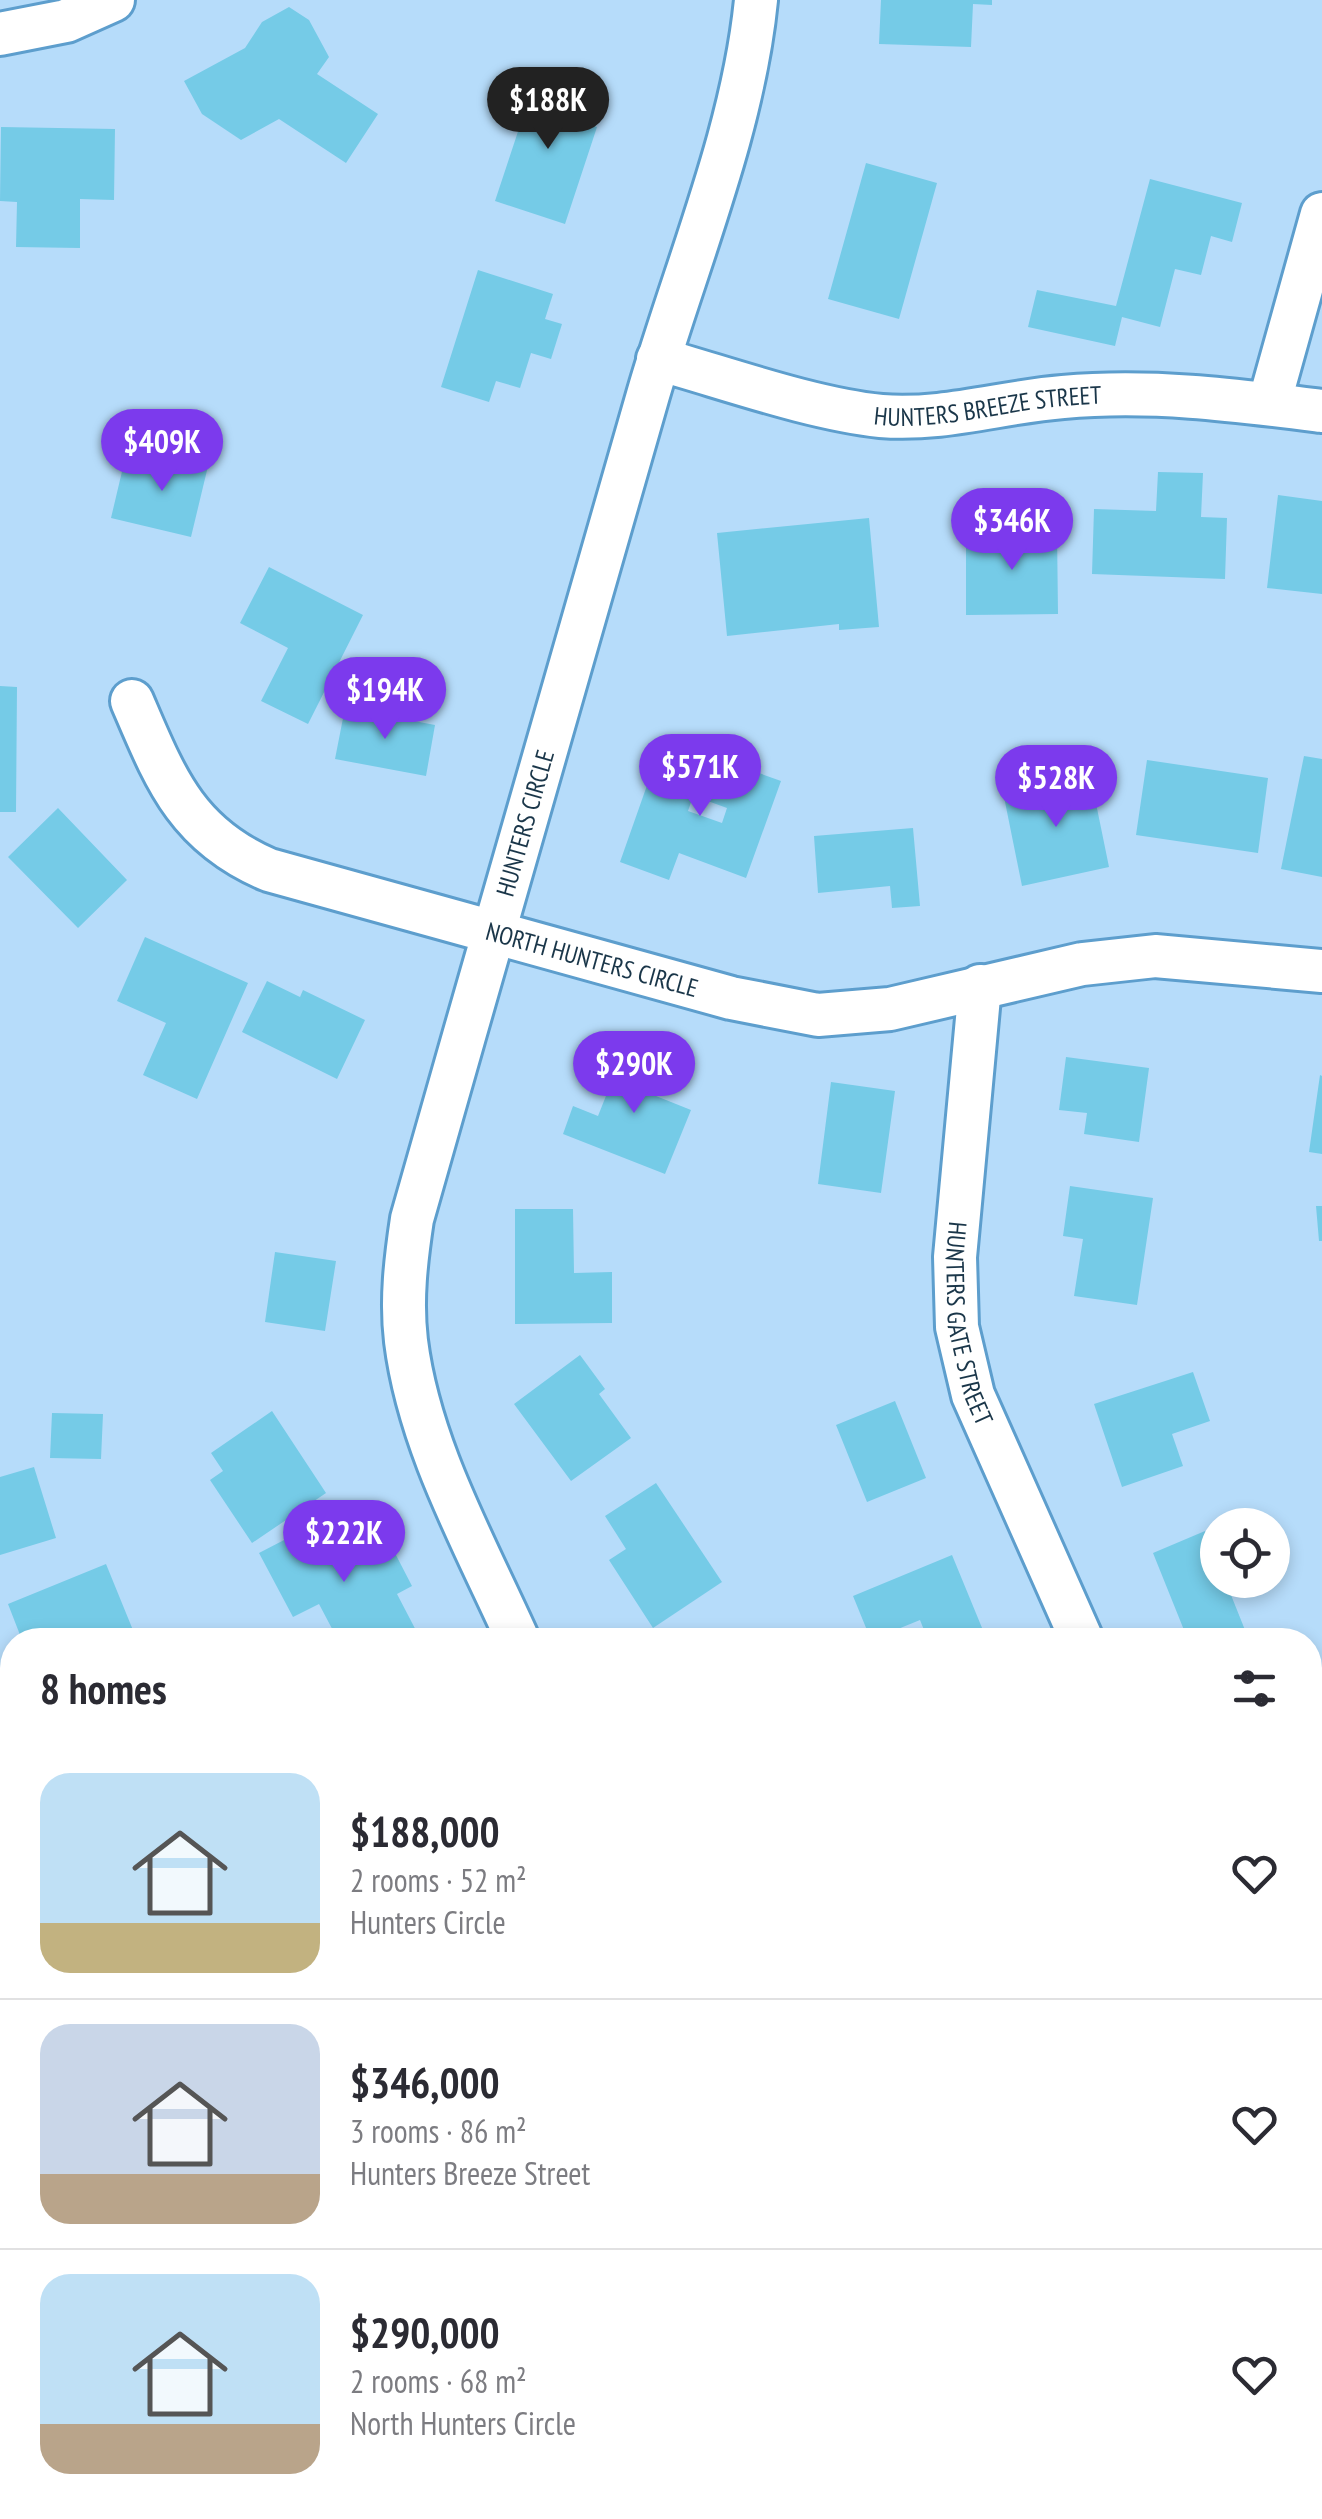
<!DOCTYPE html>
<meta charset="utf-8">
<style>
body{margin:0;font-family:"PT Sans Narrow",sans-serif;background:#f2f2f3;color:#2b2b33;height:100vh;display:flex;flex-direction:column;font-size:38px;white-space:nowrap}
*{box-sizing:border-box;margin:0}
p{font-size:32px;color:#7c7c81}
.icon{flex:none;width:55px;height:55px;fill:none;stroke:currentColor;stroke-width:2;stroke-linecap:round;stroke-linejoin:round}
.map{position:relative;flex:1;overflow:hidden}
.side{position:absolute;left:0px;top:1628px;width:1322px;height:892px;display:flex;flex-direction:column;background:#fff;border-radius:40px 40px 0 0;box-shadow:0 5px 15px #0003}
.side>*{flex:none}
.controls{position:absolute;left:1200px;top:1508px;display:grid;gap:20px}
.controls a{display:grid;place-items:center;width:90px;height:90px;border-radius:50%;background:#fff;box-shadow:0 5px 15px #0003;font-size:50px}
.price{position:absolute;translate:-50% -85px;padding:0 22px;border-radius:35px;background:#7c3aed;color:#fff;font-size:32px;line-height:65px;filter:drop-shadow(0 2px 5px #0008)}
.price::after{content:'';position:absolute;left:50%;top:60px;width:30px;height:22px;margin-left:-15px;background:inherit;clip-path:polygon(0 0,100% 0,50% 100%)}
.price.active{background:#222;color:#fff}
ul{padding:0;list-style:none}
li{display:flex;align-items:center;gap:30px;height:250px;padding:0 40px}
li+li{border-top:2px solid #e1e1e2}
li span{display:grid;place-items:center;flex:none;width:280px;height:200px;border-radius:30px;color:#555}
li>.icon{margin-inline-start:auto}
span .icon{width:120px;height:120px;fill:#fffc;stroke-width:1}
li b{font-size:42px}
h2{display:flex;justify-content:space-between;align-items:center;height:120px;padding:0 40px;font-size:42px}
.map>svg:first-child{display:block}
.building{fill:#75cbe7}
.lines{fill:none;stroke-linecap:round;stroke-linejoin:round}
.minor-casing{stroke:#5d9ecd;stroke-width:48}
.minor{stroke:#fff;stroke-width:42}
.labels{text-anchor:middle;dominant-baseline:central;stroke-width:8;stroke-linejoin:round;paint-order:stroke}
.street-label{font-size:25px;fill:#1a3649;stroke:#f2f9fe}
</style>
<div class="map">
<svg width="1322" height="2519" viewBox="0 0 1322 2519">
<rect width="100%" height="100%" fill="#b6dcfa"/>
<!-- building -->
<path class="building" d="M881,0h111v5l-19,-1 -2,43 -92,-3z
M289,7l20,13 20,37 -12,17 61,40 -32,49 -67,-44 -38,21 -39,-26 -18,-33 61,-33 17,-26z
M537,74l48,16 -10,30 22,7 -32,97 -70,-23z
M1,127l114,2 -1,71 -34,-1v49l-64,-1 1,-45 -17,-1z
M866,163l71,20 -38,136 -71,-20z
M1150,179l92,24 -10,39 -21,-6 -10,39 -26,-6 -15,58 -38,-10 -7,29 -87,-19 9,-37 79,16z
M478,270l75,24 -8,25 17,5 -11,35 -20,-6 -11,35 -24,-7 -7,21 -48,-15z
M167,451l42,11 -18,75 -80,-19 13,-55 37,9z
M1158,472l45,1 -2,44 26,1 -2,61 -133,-5 2,-65 62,2z
M1278,495l44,6v93l-55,-6z
M869,518l10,109 -40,3v-6l-112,12 -10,-103z
M1057,531l1,83 -92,1v-83z
M269,567l94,48 -55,109 -47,-23 27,-53 -48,-25z
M0,686l17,1 -1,125h-16z
M345,708l90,17 -9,51 -91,-17z
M1304,756l18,3v118l-41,-8z
M657,757l44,16 -13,38 34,12 5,-15 -22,-8 15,-41 61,22 -35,97 -67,-25 -10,27 -49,-18z
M1147,760l121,18 -10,75 -122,-18z
M1090,774l19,93 -87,19 -19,-94z
M58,808l69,72 -49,48 -70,-71z
M913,828l7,78 -28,2 -2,-22 -72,7 -4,-57z
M145,937l103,46 -51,116 -54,-24 23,-52 -49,-22z
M267,981l33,16 3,-7 62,30 -28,59 -95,-47z
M625,1048l43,17 -12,31 35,14 -26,64 -102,-40 10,-28 25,10z
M1066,1057l83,11 -10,74 -55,-8 3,-21 -28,-3z
M1320,1075l2,1v78l-13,-2z
M831,1082l64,9 -14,102 -63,-9z
M1070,1186l83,12 -16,107 -63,-9 9,-57 -20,-3z
M1316,1206h6v35h-3z
M515,1209h58l1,64 38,-1v51l-97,1z
M275,1252l61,9 -11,70 -60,-9z
M580,1355l25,34 -6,5 32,44 -60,43 -57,-77z
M1193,1372l17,49 -38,13 11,32 -61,21 -28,-83z
M895,1401l31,77 -59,24 -31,-77z
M272,1411l54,82 -74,50 -42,-63 13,-9 -12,-18z
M52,1413l51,1 -2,45 -51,-1z
M34,1467l22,71 -56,17v-78z
M656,1483l66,99 -69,46 -44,-68 17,-11 -21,-33z
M315,1524l17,34 52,-26 28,54 -15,8 24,46h-83l-19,-36 -26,13 -34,-64z
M1205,1531l13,31v18h7l24,60h-61l-35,-87z
M952,1555l35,85h-59l-8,-20 -49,20 -18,-44z
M106,1564l31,76h-83l-1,-3 -31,3 -14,-36z
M1310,1693l12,29v35l-12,5z
M1322,1775v139l-12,-24v-109z
M12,2038v144l-12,5v-145z
M12,2204v45l-12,-31v-9z
M1322,2351v57l-12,3v-57z
M1322,2495v24h-10z
M137,2508h71l5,11h-83l-3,-7z
M422,2508h107l-11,5 2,6h-64l-2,-4 -9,4h-17z
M781,2508h42l7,11h-68z
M1030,2508h79l4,11h-79z"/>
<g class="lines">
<defs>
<g id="minor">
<path d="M0,34l66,-13 47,-21"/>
<path id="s1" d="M658,359c68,19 154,50 223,57 63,5 120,-14 182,-19 88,-8 172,3 259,14"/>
<path d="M1269,404l53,-190"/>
<path id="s2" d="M132,701c33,77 54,134 137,169l462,128 87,17 72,-6 192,-45 73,-8 167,15"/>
<path id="s3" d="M980,986l-25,271 2,70 16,68 109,245"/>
<path id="s4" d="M518,1640c-43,-96 -99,-194 -112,-299 -5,-41 0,-82 6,-122 78,-275 157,-550 236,-824 37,-128 95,-262 108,-395"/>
<path d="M0,1793l12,29"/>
<path d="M1310,2154l12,22"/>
<path d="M314,2508l5,11"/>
<path d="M903,2508l5,11"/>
</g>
</defs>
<!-- minor casing -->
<use href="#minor" class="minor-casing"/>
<!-- minor -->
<use href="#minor" class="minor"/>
</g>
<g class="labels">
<!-- street labels -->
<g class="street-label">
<text stroke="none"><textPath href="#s1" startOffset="338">HUNTERS BREEZE STREET</textPath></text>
<text stroke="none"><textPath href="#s4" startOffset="855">HUNTERS CIRCLE</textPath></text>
<text stroke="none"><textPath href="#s2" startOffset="560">NORTH HUNTERS CIRCLE</textPath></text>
<text stroke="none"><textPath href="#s3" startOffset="340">HUNTERS GATE STREET</textPath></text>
</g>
</g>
</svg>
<div class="controls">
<a><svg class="icon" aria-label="locate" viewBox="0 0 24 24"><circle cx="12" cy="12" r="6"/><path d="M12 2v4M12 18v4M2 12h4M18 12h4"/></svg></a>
</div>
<b class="price active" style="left:548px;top:152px">$188K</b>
<b class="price" style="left:162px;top:494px">$409K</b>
<b class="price" style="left:1012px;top:573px">$346K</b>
<b class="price" style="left:385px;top:742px">$194K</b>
<b class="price" style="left:700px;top:819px">$571K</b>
<b class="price" style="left:1056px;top:830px">$528K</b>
<b class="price" style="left:634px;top:1116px">$290K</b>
<b class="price" style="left:344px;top:1585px">$222K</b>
<section class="side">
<h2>8 homes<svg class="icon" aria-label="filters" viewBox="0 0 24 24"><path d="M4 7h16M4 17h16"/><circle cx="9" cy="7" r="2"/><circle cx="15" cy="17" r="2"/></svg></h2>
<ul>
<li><span style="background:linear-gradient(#bfe0f5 75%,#c2b280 0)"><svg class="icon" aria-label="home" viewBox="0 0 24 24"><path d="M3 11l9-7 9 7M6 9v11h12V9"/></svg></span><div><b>$188,000</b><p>2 rooms · 52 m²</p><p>Hunters Circle</p></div><svg class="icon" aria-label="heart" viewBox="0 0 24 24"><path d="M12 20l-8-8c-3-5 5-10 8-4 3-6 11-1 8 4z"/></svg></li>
<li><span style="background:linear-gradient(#c9d6e8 75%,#b9a48a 0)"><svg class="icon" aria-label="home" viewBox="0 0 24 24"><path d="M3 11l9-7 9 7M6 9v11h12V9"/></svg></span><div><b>$346,000</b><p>3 rooms · 86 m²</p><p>Hunters Breeze Street</p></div><svg class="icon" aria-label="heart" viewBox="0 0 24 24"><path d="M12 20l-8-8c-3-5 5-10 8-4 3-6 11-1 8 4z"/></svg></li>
<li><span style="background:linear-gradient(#bfe0f5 75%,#b9a48a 0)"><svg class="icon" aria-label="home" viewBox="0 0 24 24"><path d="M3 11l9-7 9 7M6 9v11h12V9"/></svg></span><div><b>$290,000</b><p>2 rooms · 68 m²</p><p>North Hunters Circle</p></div><svg class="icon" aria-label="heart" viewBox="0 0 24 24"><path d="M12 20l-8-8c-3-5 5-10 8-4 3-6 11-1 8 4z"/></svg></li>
</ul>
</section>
</div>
